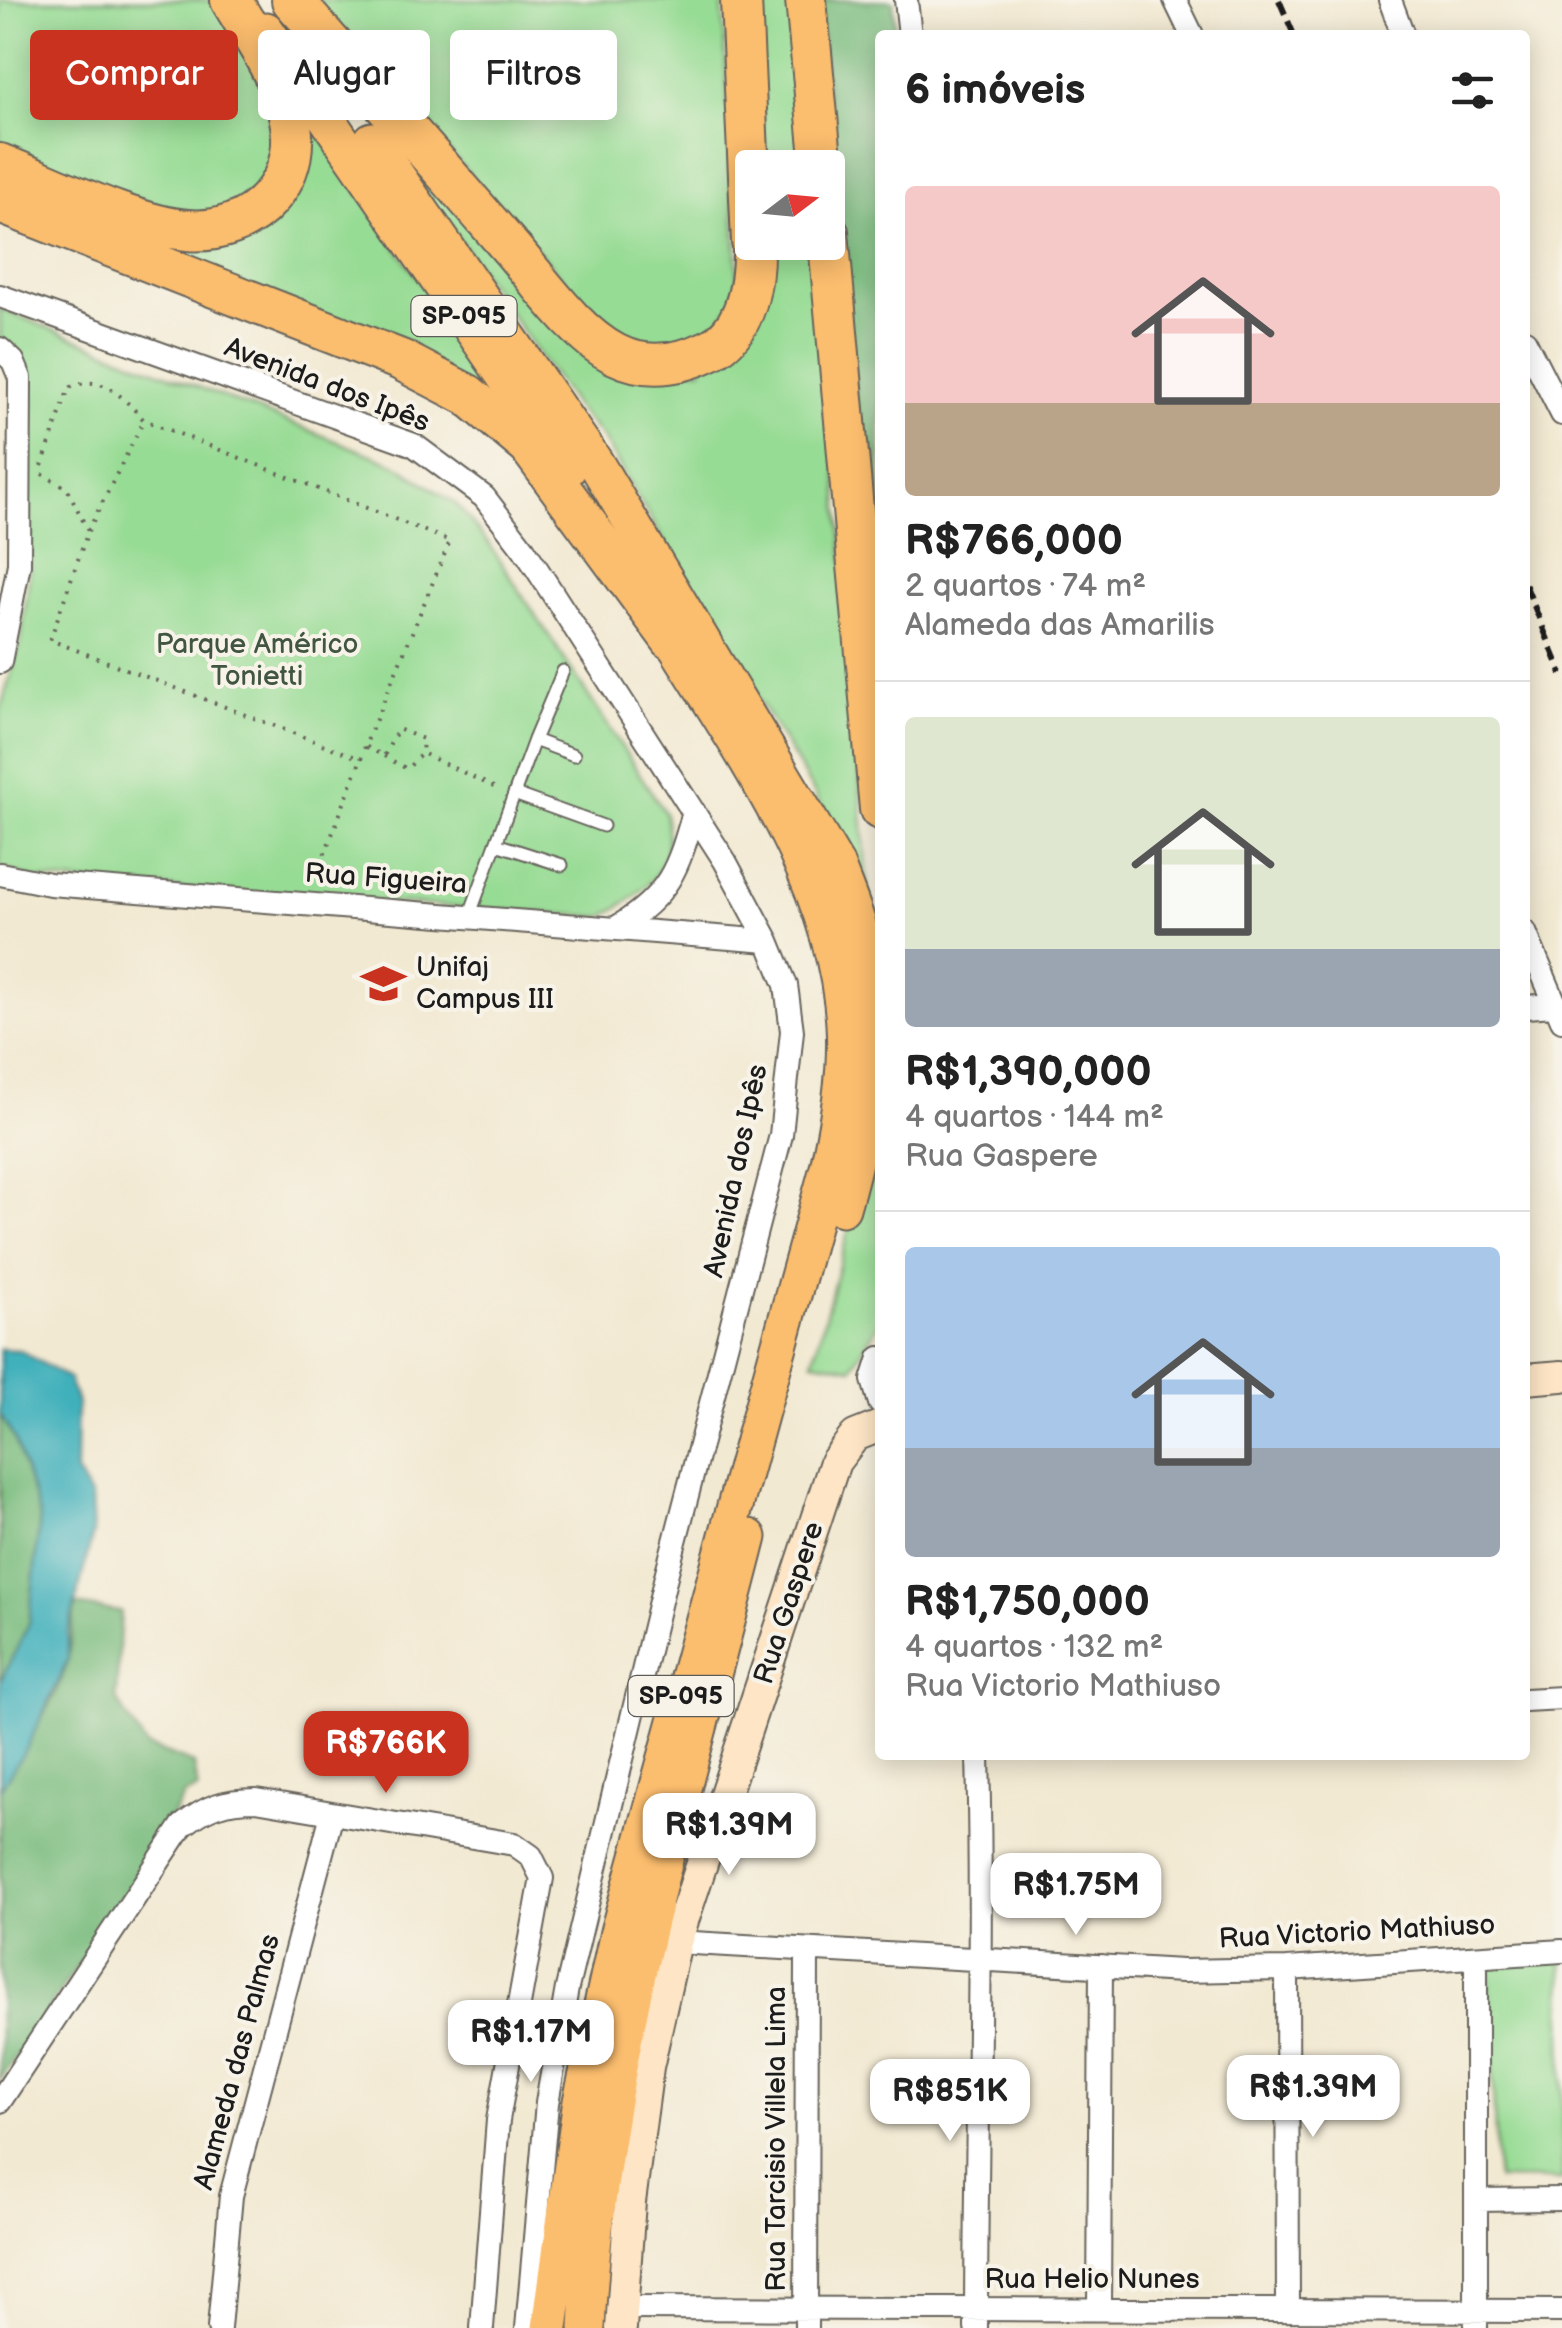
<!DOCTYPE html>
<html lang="pt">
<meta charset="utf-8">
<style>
body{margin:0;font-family:"Balsamiq Sans",sans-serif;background:#f6f6f6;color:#222;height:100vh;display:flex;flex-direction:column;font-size:38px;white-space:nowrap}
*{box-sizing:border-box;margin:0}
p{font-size:32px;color:#767676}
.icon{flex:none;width:55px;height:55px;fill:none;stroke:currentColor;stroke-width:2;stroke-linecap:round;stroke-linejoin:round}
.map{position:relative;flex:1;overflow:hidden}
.details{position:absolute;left:875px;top:30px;width:655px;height:1730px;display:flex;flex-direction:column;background:#fff;border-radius:10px;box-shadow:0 5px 25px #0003}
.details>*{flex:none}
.hud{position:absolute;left:30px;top:30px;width:695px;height:90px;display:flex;gap:20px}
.needle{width:65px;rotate:74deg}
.fabs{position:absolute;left:735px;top:150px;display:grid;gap:20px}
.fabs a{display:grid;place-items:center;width:110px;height:110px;border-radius:10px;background:#fff;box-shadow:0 5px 25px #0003;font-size:50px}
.price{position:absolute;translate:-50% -85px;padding:0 22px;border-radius:20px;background:#fff;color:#222;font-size:32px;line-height:65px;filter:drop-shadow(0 2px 5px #0008)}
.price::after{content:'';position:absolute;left:50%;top:60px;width:30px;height:22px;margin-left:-15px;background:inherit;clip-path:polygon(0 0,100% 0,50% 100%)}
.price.current{background:#c8321e;color:#fff}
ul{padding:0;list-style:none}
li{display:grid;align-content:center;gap:20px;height:530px;padding:0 30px}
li+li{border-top:2px solid #e0e0e0}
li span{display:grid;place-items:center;height:310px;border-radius:10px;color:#555}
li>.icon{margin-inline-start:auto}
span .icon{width:180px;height:180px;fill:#fffc;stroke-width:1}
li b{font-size:42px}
h2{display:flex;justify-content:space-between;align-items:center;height:120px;padding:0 30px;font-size:42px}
.chip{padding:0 35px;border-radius:10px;background:#fff;box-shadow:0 5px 25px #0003;font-size:35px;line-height:90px}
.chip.current{background:#c8321e;color:#fff}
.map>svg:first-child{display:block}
.green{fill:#97dc94;stroke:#5a7c58;stroke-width:2.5}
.forest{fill:#79bc7e;stroke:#4a6c4d;stroke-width:2.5}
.water{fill:#40b0bb;stroke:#2e666c;stroke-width:2.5}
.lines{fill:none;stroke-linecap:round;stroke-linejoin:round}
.lane-casing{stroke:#67645c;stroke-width:15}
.street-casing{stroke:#67645c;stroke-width:26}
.secondary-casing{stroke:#67645c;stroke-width:34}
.primary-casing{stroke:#67645c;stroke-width:39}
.highway-casing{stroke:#67645c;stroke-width:44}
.path{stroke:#67645c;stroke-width:4;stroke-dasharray:2.5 8;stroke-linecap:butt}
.lane{stroke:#fff;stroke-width:11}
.street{stroke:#fff;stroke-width:22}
.secondary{stroke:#fde5c5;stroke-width:30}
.primary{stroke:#fbbd6e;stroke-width:35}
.highway{stroke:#fbbd6e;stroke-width:40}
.rail{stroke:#1c1c1c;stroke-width:6;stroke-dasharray:15 8;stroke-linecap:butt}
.labels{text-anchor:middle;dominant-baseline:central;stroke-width:8;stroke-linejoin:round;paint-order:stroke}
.shield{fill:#f7f3e8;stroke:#5e5c59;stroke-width:2.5}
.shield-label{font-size:25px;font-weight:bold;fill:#1c1c1c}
.street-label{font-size:28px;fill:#1c1c1c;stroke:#f7f3e8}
.park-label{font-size:28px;fill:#415640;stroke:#f7f3e8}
.poi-label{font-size:28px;fill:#1c1c1c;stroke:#f7f3e8;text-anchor:start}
</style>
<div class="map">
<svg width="1562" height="2328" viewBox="0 0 1562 2328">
<rect width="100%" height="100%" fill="#f7f3e8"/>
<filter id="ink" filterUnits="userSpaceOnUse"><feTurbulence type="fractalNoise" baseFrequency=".01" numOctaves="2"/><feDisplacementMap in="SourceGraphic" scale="20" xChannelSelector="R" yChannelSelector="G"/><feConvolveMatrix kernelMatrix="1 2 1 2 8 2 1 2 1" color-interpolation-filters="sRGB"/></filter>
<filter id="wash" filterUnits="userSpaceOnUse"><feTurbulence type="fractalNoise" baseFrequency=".0048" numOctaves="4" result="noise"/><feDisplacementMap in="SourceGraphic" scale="40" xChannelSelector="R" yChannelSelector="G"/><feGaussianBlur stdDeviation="2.25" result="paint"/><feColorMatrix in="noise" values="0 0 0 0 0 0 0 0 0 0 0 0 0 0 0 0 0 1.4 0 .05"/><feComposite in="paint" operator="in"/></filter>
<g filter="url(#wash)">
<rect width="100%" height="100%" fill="#f2e9d2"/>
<!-- green -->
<path class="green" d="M0,0h216l65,118 -13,67 -56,32 -76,-17 -136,-54z
M314,0h408l16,276 -4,25 -24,32 -64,16 -38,-20z
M754,0h44l14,167h-47z
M331,58l255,290 115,22 64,-127h54l50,660 -55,-111 -212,-355 -26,-29z
M308,117l202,297 -510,-223 221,51z
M0,309l395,155 61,40 33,40 176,269c12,56 -18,77 -62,104l-571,-38 -32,-11v-158l21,-69 9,-71 -10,-180 -20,-44z
M880,1114v207l-28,47 -39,-7z
M1562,1961v219l-65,-1 -9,-213z"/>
<!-- forest -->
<path class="forest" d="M818,0l75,1 3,34h-16v633z
M0,1414l15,26 25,76 -11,108 -29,58z
M75,1605l46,7 -5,87 30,47 48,18 4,25 -14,7 -53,91 -131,193v-291l55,-95 13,-35z"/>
<!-- water -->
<path class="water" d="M0,1349l20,1 49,29 8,24 -1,69 15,26 2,35 -25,100v26l-40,87 -28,43v-107l29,-58 11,-107 -25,-77 -15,-26z"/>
</g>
<g filter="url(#ink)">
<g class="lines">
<defs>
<path id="lane" d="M534,740l29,-69
M514,794l89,32
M496,844l66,21
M470,914l64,-174 40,15"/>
<path id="street" d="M906,0l4,35
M1175,0l17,35
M1390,0l13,35
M0,296l414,149 70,52 40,52 201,312 43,80 18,44 6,46 -11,104 -114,437 -100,416 -20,115 -20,225
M1525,341l37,73
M0,349l13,12 7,17 -1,186 -19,98
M0,874l50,10 718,57
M616,928c54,-35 61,-56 78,-116
M1525,932l37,88
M1525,1007l30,-2
M880,1358l-7,22 7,23
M1525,1700l37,-2
M676,1942l506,29 105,-2 275,-18
M1476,1957v371
M1287,1969l1,341
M0,2101l182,-275c25,-20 42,-26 74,-26l258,44 17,12 11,22 -44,242 -16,208
M1476,2200l86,-1
M622,2308l940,3
M1099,2309l2,-343
M219,2328l12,-132 101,-382
M806,2328l1,-378
M976,2328c0,-191 7,-382 2,-573"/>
<path id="secondary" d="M1525,1379l37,-3
M621,2328l9,-126 18,-135 28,-125 159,-480 20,-26 25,-10"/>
<path id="primary" d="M266,30l302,439
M372,140l223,322 241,402c8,23 20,48 25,72 20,92 7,183 -19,272
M550,2328l30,-222 38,-174 210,-764c10,-47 19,-96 16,-144 -10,-152 -111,-282 -187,-408
M587,2328c13,-271 96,-530 162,-791"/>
<path id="highway" d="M292,0c73,81 145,163 217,246 30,34 65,87 106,108 32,16 64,11 95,-4 38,-20 44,-70 43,-108
M741,0l11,242
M806,0l16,168
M0,164c51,20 134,62 187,66 30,3 62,-8 82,-31 56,-64 -3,-139 -38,-199
M0,203l401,157 67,35 61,51 143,194
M828,232l52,577
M866,1120l14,-50"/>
</defs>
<!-- lane casing -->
<use href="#lane" class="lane-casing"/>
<!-- street casing -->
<use href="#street" class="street-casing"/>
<!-- secondary casing -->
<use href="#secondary" class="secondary-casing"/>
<!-- primary casing -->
<use href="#primary" class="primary-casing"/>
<!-- highway casing -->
<use href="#highway" class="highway-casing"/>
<!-- path -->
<path class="path" d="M42,466l27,-78c34,-16 52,8 75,32l306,121 -85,205 19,10 14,-27 25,10 -1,14 78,37
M42,474l25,14 21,43 -38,109 311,119 4,-13
M88,531l56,-111
M384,756l23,13 15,-16
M317,874l44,-115"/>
<!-- lane -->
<use href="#lane" class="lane"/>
<!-- street -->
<use href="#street" class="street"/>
<!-- secondary -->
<use href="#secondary" class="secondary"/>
<!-- primary -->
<use href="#primary" class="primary"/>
<!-- highway -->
<use href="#highway" class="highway"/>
<!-- rail -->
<path class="rail" d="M1279,0l15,35
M1525,584l37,90"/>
</g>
</g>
<!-- icons -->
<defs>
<symbol id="university-bare" viewBox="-9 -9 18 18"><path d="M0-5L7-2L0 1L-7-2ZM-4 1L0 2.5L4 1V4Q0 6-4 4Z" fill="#c8321e" stroke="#f7f3e8" stroke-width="2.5" paint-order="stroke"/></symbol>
</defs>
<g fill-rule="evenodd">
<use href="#university-bare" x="352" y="952" width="63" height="63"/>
</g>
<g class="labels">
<!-- shield labels -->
<g class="shield">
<rect x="411.5" y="296" width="105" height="40" rx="8"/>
<rect x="628.5" y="1676" width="105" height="40" rx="8"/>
</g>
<g class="shield-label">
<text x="464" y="316">SP-095</text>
<text x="681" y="1696">SP-095</text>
</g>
<!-- street labels -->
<g class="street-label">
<text transform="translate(327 385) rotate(21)">Avenida dos Ipês</text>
<text transform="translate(386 879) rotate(4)">Rua Figueira</text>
<text transform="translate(736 1171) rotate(-78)">Avenida dos Ipês</text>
<text transform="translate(789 1603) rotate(-72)">Rua Gaspere</text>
<text transform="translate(1357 1932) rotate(-3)">Rua Victorio Mathiuso</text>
<text transform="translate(237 2062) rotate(-75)">Alameda das Palmas</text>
<text transform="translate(776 2139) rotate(-90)">Rua Tarcisio Villela Lima</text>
<text x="1092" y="2279">Rua Helio Nunes</text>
</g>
<!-- park labels -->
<g class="park-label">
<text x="257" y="644">Parque Américo<tspan x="257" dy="32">Tonietti</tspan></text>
</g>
<!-- poi labels -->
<g class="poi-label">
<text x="416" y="967">Unifaj<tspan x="416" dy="32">Campus III</tspan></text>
</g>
</g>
</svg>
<div class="fabs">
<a><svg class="needle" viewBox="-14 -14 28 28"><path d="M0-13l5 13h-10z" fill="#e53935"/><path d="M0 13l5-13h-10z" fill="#767676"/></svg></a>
</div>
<b class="price current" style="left:386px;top:1796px">R$766K</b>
<b class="price" style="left:729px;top:1878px">R$1.39M</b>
<b class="price" style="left:1076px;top:1938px">R$1.75M</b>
<b class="price" style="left:531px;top:2085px">R$1.17M</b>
<b class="price" style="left:1313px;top:2140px">R$1.39M</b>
<b class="price" style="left:950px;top:2144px">R$851K</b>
<div class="hud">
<a class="chip current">Comprar</a>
<a class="chip">Alugar</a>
<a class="chip">Filtros</a>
</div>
<section class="details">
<h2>6 imóveis<svg class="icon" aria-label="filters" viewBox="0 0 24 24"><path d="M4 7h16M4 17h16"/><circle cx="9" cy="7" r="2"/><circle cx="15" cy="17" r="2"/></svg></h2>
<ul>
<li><span style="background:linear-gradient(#f6c9c9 70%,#b9a48a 0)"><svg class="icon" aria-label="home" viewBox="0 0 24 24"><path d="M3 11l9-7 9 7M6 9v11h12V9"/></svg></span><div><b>R$766,000</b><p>2 quartos · 74 m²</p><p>Alameda das Amarilis</p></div></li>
<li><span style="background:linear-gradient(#dfe7d0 75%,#9aa5b1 0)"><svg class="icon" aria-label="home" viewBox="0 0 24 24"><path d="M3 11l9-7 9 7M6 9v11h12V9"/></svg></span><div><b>R$1,390,000</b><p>4 quartos · 144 m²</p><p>Rua Gaspere</p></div></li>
<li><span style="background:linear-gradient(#a9c7e8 65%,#9aa5b1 0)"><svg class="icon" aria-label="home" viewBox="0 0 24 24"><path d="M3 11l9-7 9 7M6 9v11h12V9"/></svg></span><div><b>R$1,750,000</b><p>4 quartos · 132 m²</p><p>Rua Victorio Mathiuso</p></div></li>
</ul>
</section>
</div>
